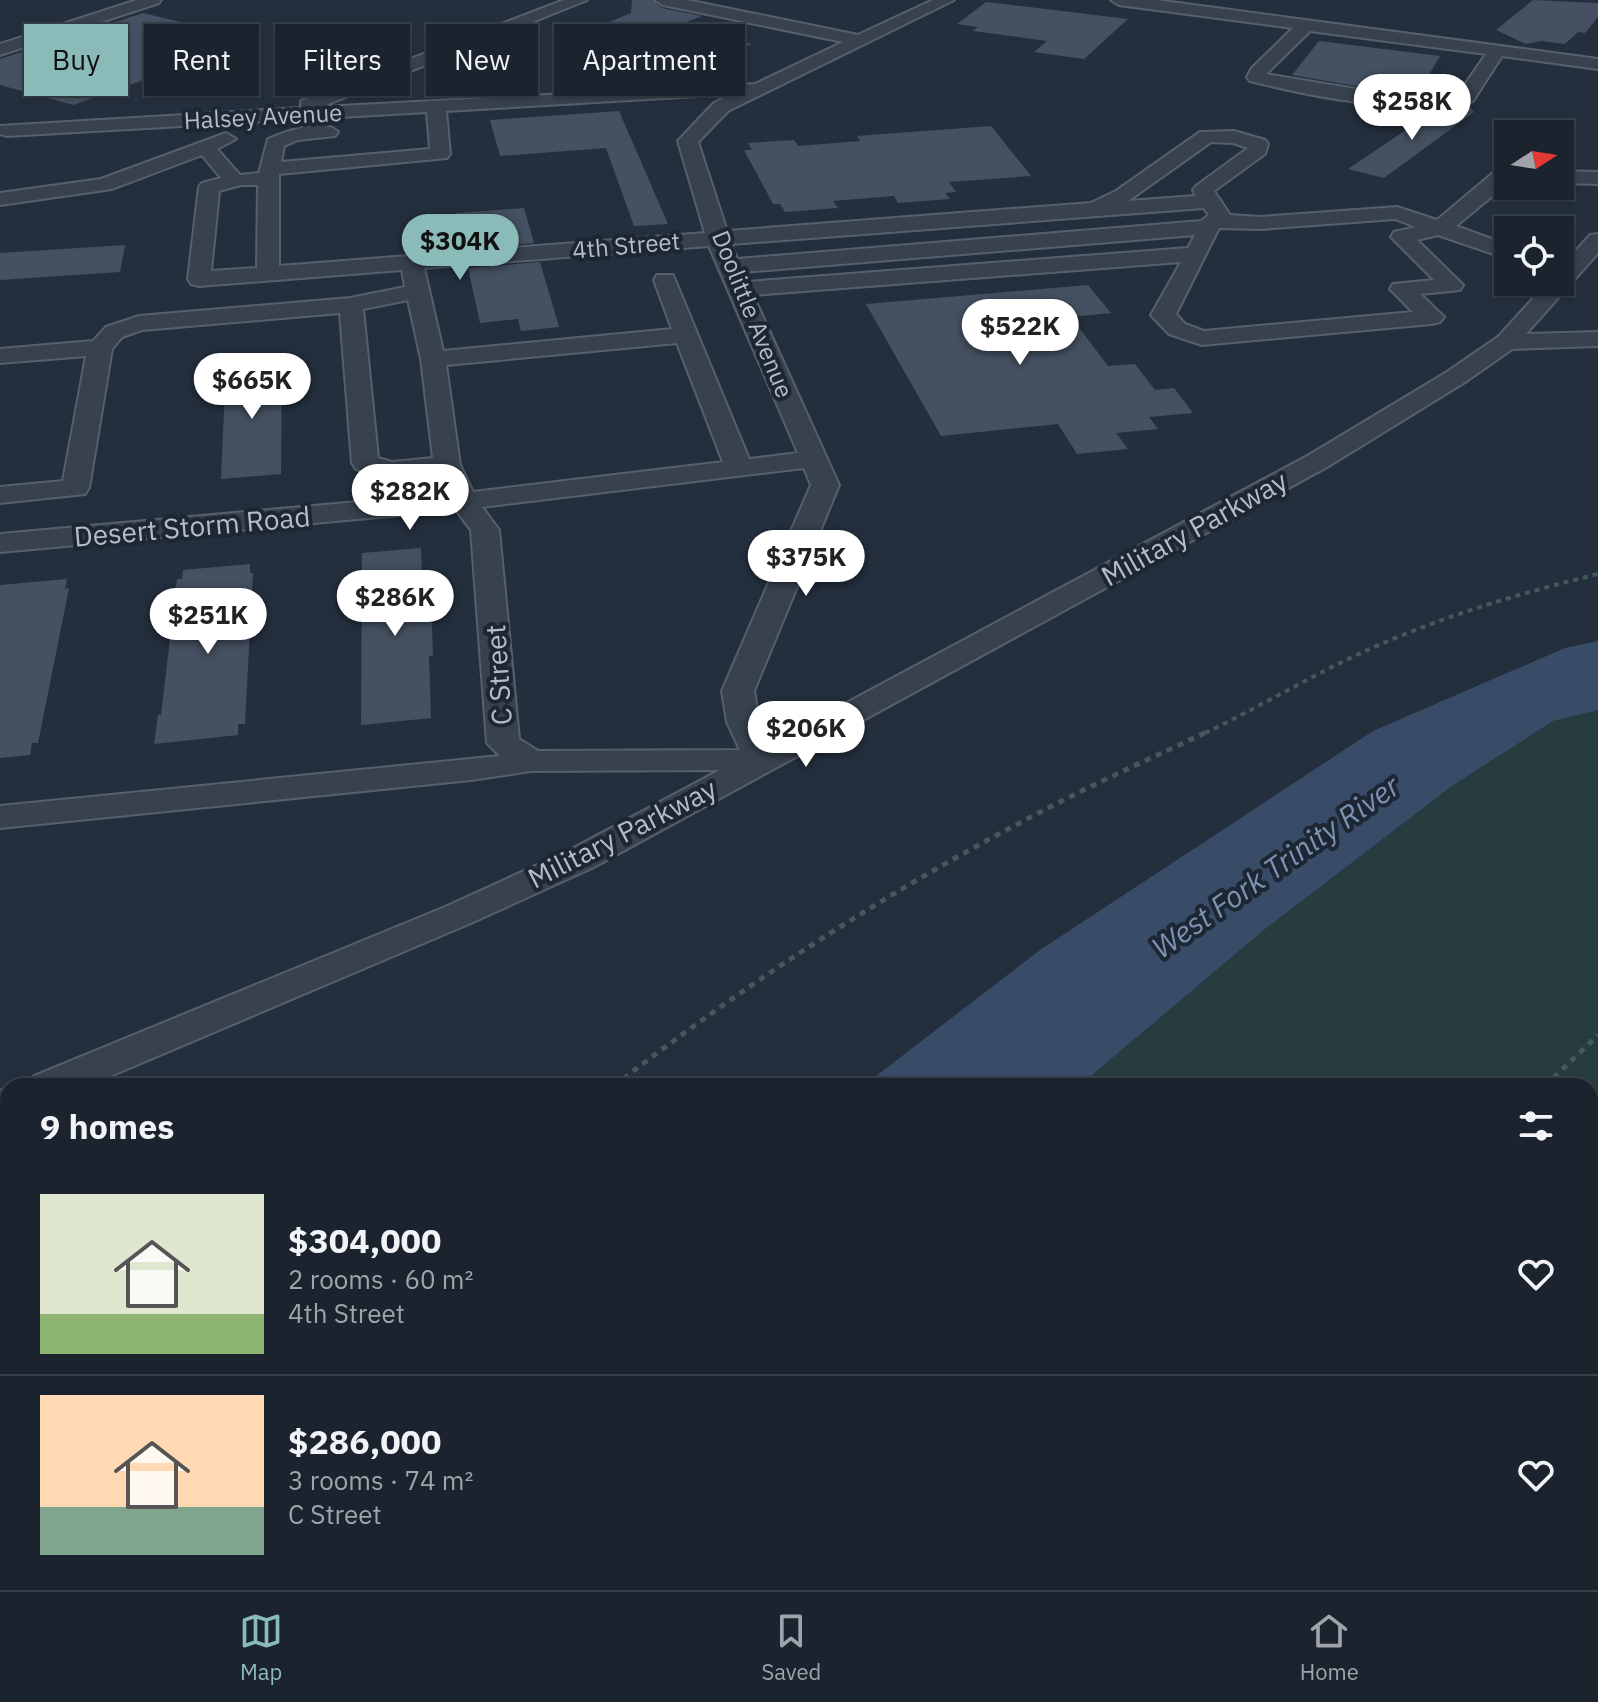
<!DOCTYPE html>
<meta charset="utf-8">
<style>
body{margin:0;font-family:"IBM Plex Sans",sans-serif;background:#242b36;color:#f1f3f6;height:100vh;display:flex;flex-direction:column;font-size:30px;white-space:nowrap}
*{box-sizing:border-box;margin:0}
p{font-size:26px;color:#a0a4aa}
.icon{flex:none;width:44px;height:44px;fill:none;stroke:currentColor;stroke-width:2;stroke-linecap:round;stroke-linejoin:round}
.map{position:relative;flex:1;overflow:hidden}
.panel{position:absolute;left:0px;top:1078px;width:1598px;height:512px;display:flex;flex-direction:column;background:#1b232e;border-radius:24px 24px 0 0;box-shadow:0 2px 6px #0004,0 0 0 2px #39404a}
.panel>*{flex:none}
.top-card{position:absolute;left:24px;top:24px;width:800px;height:72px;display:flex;gap:16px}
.needle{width:52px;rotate:78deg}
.controls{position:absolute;left:1494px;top:120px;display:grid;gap:16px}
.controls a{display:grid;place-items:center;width:80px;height:80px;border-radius:0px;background:#1b232e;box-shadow:0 2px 6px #0004,0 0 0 2px #39404a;font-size:40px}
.price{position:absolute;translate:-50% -68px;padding:0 18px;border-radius:28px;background:#fff;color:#222;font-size:26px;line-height:52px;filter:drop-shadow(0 2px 4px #0008)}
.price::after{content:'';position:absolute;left:50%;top:48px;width:24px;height:18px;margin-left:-12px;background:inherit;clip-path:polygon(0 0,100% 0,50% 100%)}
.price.current{background:#8bbbb9;color:#111}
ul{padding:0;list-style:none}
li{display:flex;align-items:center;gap:24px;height:200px;padding:0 40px}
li+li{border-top:2px solid #39404a}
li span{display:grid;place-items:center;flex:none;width:224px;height:160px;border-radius:0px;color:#555}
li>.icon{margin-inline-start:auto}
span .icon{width:96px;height:96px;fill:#fffc;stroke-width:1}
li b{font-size:34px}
h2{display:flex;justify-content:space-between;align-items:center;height:96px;padding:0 40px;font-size:34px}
.pill{padding:0 28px;border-radius:0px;background:#1b232e;box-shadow:0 2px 6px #0004,0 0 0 2px #39404a;font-size:28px;line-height:72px}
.pill.current{background:#8bbbb9;color:#111}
.menu{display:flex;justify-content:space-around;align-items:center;height:112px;border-top:2px solid #39404a;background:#1b232e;font-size:22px;color:#a0a4aa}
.menu a{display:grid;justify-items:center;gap:4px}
.menu .current{color:#8bbbb9}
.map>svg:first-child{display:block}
.green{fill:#263c3f}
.water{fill:#394c67}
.building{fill:#455162}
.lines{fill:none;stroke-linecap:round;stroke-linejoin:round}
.minor-casing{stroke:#565f6c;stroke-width:4}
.path-far2{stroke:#44595c;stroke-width:4;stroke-dasharray:5 5;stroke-linecap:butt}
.path-far1{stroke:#44595c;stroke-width:5;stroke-dasharray:6 6;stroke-linecap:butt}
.path{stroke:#44595c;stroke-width:7;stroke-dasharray:8 8;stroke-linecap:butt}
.minor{fill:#38414e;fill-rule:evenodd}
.labels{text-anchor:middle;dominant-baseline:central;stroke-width:8;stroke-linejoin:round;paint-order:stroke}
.far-street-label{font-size:24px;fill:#b4bcc9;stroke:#1d2633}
.street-label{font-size:28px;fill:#b4bcc9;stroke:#1d2633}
.water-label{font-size:30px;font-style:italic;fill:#7c92b1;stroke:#1d2633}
</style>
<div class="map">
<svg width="1598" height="1590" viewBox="0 0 1598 1590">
<rect width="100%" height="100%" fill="#242f3e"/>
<!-- green -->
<path class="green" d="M1598,710v591l-8,8v-223h-511l186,-157 187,-143 101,-65z
M642,1582h666l-9,8h-662z"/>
<!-- water -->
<path class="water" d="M1598,641v69l-45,11 -101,65 -187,143 -186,157h-216l177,-136 333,-219 192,-83z
M426,1582h216l-5,8h-217z"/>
<!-- building -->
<path class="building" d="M632,0h20l10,8 40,8 -15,6 60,12 -13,6 18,4 -66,30 -132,-29 77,-32z
M1533,0l65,3v14l-13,16 -7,-1 -13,12 -24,-3 -15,3 -30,-14z
M986,2l52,6 90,11 -44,40 -50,-7 13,-11 -74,-10 5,-4 -21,-3z
M143,13l113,27 -183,65 -73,-20v-26z
M1319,41l121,15 -20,34 -58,-3 -70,-12z
M1469,105l5,7 -90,66 -36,-9 89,-60z
M619,111l49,113 -34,2 -28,-78 -106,8 -10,-36z
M991,126l40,50 -82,6 7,10 -11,1 5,6 -52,4 -4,-7 -61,5 5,7 -53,4 -5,-8h-7l-29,-54h8l-4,-7 46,-3 4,6 62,-5 -3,-5z
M524,208l10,35 -70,6 -8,-36z
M125,245l-5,27 -120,8v-27z
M540,262l19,65 -38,4 -3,-12 -38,4 -12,-55z
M1088,285l23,28 -40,4 37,49 27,-2 20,26 19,-2 19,25 -44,4 9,12 -42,4 12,16 -51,5 -19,-30 -117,12 -75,-132z
M282,361l-1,113 -60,5 5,-113z
M421,548l2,55h8l2,53h-4l2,62 -70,7 1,-172z
M250,564v9h3l-8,151h-7v11l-84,9 4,-29h3l16,-136h5l1,-9z
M67,579l-2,10 4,-1 -31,155h-6l-2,12 -30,3v-173z"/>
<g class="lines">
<defs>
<path id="minor" d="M137,0h24l-2,3 -159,52v-11z
M564,0h23l-266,107 434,-23 88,-42 -180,-37 -8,-5h32l171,35 75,-35h21l-226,111 -30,31 29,89 364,-28 25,-12 84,-59 34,-1 31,9 3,4 -3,10 -51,37 16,24 31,2 136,-10 40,13 56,-47 15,-2v12l-52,43 52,19v14l-70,-24 -21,5 46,45 -3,5 -40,4 24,23 -4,5 -8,2 -230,21 -33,-11 -18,-19 30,-53 -428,33 86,190 -85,206 5,31 11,22 539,-289 138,-83 51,-35 50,-55h12v-13l30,-34 8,-1v19l-72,81 72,-2v14l-86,3 -47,33 -138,85 -733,400 -123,56 -384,163h-59l6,-10 411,-169 123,-56 152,-81 -189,1 -60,9 -471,48v-22l500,-50 -13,-13 -16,-213 -15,-20 -456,42v-18l447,-40 -9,-20 -47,4 -35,-9 -4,-6 -12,-150 -198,17 -20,7 -10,12 -23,139 -4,6 -85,9v-16l63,-6 23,-125 -86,7v-14l93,-8 13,-14 33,-11 211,-18 55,-11 -3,-17 -203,16 -8,-2 -3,-5 11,-92 3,-4 19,-5 -19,-23 -90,34 -112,16v-12l101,-14 125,-46 10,6 -19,10 23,26 19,-2 9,-34c17,-7 55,-22 70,-7l-3,4 -37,4 -14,6 -3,16 149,-13 -3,-37 -420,24 -7,-2v-8l301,-18v-7zM733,94l-19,9 -36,38 27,92 -426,33v-92l168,-16 3,-4 -4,-43zM1211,142l22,1 15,5 -52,38 -3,4 3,6 -68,5zM241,185h17l-1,83 -46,3 8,-80zM1204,208l5,7 -8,6 -464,38 -6,-15zM1395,219l21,8 -22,5 -3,5 43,43 -41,4 -3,5 23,23 -209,19 -19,-7 -9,-10 43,-86 42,1zM1195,235l-7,13 -441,34 -4,-10zM709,246l89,207 -49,6 -76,-184h-16l-3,5 18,49 -229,22 -19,-83zM408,300l13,59 12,99 -41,4 -14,-4 -15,-149zM677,343l46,119 -250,30 -13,-27 -14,-100zM804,468l7,17 -89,206 5,31 13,28 -202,1 -19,-12 -20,-209 -17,-23z
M1111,0h45l442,59v10l-96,-13 -29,45 -7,2c-70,10 -148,-5 -216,-22l-3,-4 5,-9 41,-40 -174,-23zM1310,31l176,23 -26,38 -13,2 -85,-4 -96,-16z
M1560,171l38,1v12l-38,-1z
M8,1088v30l-8,3v-30z
M1598,1371v42l-8,3v-42z
M1590,1575l7,15h-55l-4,-8h52z"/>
</defs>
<!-- minor casing -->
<use href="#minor" class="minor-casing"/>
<!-- path-far2 -->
<path class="path-far2" d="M1205,733c59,-28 115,-63 176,-89 70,-30 143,-52 217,-70"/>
<!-- path-far1 -->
<path class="path-far1" d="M614,1086c136,-106 282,-200 436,-279 52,-27 106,-51 159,-76
M1545,1086l53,-51"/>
<!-- path -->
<path class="path" d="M137,1590l6,-8
M1123,1590l5,-8"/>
<!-- minor -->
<use href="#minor" class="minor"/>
</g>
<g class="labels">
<!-- far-street labels -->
<g class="far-street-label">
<text transform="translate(263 116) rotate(-3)">Halsey Avenue</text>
<text transform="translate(626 245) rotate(-5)">4th Street</text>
<text transform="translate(753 314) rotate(68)">Doolittle Avenue</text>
</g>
<!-- street labels -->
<g class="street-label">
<text transform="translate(192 526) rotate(-5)">Desert Storm Road</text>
<text transform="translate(1194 528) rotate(-29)">Military Parkway</text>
<text transform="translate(498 675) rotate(-94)">C Street</text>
<text transform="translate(622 833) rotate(-27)">Military Parkway</text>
</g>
<!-- water labels -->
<g class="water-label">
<text transform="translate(1275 866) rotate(-35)">West Fork Trinity River</text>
</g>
</g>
</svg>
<div class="controls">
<a><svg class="needle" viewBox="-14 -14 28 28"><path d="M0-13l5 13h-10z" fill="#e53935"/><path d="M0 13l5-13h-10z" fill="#a0a4aa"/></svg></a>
<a><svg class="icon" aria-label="locate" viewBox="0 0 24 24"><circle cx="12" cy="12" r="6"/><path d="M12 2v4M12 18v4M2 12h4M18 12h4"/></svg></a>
</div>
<b class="price" style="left:1412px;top:142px">$258K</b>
<b class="price current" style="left:460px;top:282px">$304K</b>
<b class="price" style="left:1020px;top:367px">$522K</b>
<b class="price" style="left:252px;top:421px">$665K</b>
<b class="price" style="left:410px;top:532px">$282K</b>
<b class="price" style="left:806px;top:598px">$375K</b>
<b class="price" style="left:395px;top:638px">$286K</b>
<b class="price" style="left:208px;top:656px">$251K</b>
<b class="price" style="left:806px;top:769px">$206K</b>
<div class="top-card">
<a class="pill current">Buy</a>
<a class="pill">Rent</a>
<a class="pill">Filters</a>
<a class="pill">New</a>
<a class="pill">Apartment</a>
</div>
<section class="panel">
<h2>9 homes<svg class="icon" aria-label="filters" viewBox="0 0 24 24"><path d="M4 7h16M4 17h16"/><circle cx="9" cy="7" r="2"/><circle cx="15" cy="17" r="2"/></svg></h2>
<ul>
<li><span style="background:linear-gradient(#dfe7d0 75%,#8fb573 0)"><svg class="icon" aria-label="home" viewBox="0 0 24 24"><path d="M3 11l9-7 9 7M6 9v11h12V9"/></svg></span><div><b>$304,000</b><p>2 rooms · 60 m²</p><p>4th Street</p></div><svg class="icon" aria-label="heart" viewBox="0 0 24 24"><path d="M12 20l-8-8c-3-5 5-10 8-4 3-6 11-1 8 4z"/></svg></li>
<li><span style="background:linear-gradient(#ffd9b3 70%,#7fa58c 0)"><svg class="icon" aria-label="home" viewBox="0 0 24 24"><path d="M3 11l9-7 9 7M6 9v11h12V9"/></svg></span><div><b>$286,000</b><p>3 rooms · 74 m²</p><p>C Street</p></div><svg class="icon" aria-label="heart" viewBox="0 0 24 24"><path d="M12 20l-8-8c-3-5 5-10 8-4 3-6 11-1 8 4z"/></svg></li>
</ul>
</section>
</div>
<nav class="menu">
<a class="current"><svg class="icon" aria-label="map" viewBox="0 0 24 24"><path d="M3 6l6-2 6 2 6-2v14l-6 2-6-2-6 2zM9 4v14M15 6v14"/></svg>Map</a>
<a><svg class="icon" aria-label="saved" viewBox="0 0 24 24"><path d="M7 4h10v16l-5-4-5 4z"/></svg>Saved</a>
<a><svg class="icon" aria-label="home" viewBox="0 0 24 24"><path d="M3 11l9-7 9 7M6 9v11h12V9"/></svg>Home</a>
</nav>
